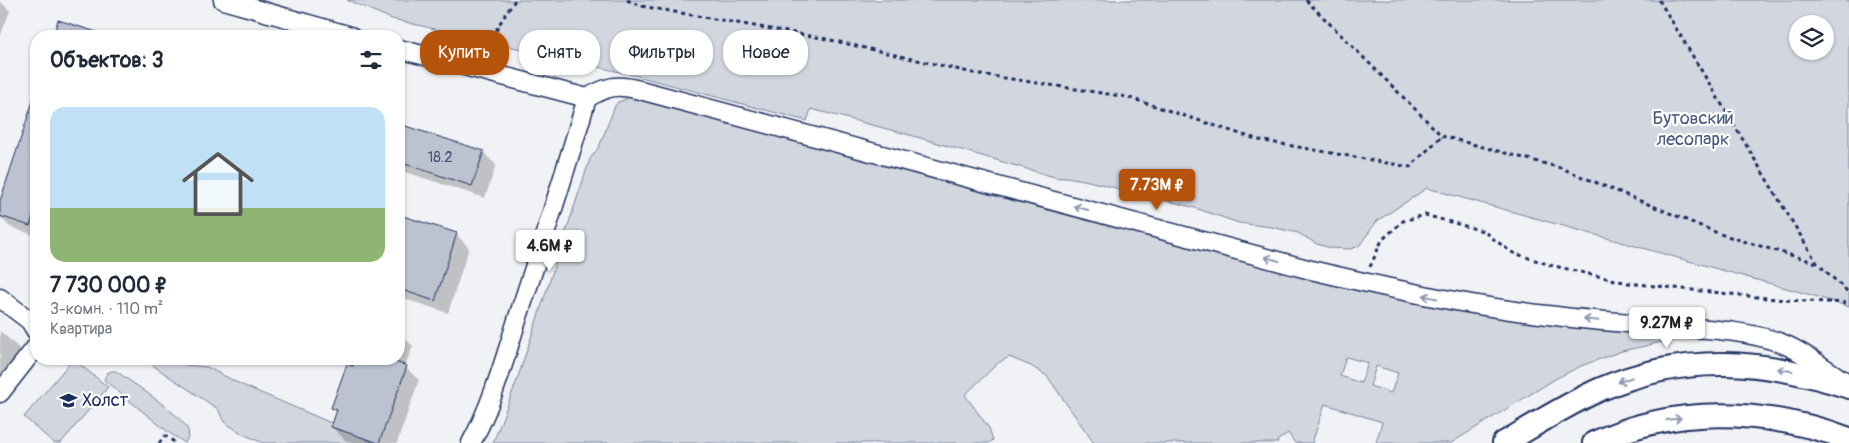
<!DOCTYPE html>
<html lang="ru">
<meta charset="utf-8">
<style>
body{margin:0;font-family:Pangolin,sans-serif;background:#f2f2f3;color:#1f2937;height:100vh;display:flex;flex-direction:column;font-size:19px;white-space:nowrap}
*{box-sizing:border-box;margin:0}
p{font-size:16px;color:#747a83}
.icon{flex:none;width:28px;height:28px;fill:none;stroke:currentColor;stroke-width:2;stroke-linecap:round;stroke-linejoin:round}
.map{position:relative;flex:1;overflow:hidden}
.sheet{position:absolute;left:30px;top:30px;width:375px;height:335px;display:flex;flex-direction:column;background:#fff;border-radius:20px;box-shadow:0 1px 4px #0004}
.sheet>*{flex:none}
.top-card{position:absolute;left:420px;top:30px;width:475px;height:45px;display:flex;gap:10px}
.buttons{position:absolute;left:1789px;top:15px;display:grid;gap:10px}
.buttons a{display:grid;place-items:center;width:45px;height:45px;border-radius:50%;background:#fff;box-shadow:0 1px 4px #0004;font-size:25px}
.price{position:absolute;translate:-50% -42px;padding:0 11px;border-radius:5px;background:#fff;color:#222;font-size:16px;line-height:32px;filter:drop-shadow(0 1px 2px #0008)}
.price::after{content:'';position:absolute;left:50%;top:30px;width:15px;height:11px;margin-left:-8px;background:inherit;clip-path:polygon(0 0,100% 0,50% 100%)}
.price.selected{background:#b45309;color:#fff}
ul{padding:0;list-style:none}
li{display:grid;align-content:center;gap:10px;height:265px;padding:0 20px}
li+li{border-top:1px solid #e0e1e3}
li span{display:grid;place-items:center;height:155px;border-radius:15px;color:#555}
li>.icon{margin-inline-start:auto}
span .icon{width:90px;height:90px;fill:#fffc;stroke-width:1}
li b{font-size:21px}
h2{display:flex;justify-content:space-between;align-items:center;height:60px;padding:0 20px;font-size:21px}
.chip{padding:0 18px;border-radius:20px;background:#fff;box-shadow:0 1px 4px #0004;font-size:18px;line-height:45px}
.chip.selected{background:#b45309;color:#fff}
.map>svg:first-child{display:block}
.green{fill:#d2d6df;stroke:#76829e;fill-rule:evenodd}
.shadow{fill:#0003}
.building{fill:#bcc2d0;stroke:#1b2f5e}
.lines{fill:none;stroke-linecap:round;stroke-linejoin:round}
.minor-casing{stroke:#1b2f5e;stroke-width:21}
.major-casing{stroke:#1b2f5e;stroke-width:26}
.path{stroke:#1b2f5e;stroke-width:3;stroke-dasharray:4 4;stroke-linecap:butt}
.minor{stroke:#fff;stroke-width:18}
.major{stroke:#fff;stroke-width:22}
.oneway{stroke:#8d97ae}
.labels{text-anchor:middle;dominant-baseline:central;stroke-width:4.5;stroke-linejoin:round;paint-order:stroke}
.number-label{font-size:15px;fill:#43547a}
.park-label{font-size:18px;fill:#49597e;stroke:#fff}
.poi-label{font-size:18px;fill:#1b2f5e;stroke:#fff;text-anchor:start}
</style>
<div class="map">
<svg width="1849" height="443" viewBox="0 0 1849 443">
<rect width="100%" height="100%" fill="#f1f2f5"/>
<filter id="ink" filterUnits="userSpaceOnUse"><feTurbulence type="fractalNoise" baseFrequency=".02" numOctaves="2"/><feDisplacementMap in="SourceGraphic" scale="10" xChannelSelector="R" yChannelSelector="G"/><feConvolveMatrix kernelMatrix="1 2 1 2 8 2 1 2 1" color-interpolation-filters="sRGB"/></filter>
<g filter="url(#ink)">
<!-- green -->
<path class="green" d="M347,0h1502v307l-38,-12 -384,-107 -50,33 -18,25 -9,3 -20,-1 -13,-4 -19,-11 -27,-6 -32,-4 -47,-16 -108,-27 -17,-3 -9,1 -148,-43 -99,-26 -4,12 -170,-45 -245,-57zM1798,24h27v27h-27z
M627,95l686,181 364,57 -1,6 -54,12 -41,15 -24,12 -106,65h-75l6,-21 -57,-18 -13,39h-17l-7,-10 -11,8 1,2h-184l-47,-67 -16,-10 -22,-9 -11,6 -33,32 24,33 4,12 -4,3h-496l24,-63 73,-221 9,-12 16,-41 3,-4 8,-3zM1346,357l22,6 -7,20 -21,-7zM1376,366l22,7 -7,20 -21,-7z
M73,359l35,28 -47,56h-7l-30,-26z
M143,359h31l11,6 22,2 33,17 103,44 31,15h-111l-20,-9 -19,-12 -6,-13z
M112,371h4c15,11 63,42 71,57 3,6 1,10 -2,15l-17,-11 -64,-52 3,-7z"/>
<!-- shadow -->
<path class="shadow" d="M0,1l10,10 -10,26z
M59,21l45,15h-50z
M33,103l3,1v132l-26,-9 -10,-10v-12z
M399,125l84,27 13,13 -11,33 -86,-28z
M404,217l52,17 13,14 -21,65 -49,-16v-64z
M0,331l35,32 -19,24 -16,-13z
M399,333l14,13 -8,21 14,13 -22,63h-42l-10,-3 -13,-13 5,-14 -4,-5 17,-49h49z"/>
<!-- building -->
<path class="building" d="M58,20l42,13v3h-47z
M34,98h2v109l-6,19 -30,-10v-15z
M399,124l85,27 -12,35 -73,-24z
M403,216l54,17 -22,68 -36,-12v-60z
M356,359h30l21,7 -28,77 -48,-16 6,-17 -6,-2 16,-44 6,2z"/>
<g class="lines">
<defs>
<path id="minor" d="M223,0l128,36
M399,49l188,49
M587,98c21,-12 29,-14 53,-8l671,180c81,19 162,37 245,46 38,5 75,7 113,10 38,3 76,4 112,17 22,8 42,25 62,37
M0,298l30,23 6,10
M0,393l36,-46
M471,443c23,-42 35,-90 50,-135 23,-70 45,-139 66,-210"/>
<path id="major" d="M1504,443c32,-19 63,-39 97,-54 84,-36 162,-30 248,-2
M1594,443c18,-8 38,-16 58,-20 64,-15 135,-7 197,16"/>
</defs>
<!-- minor casing -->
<use href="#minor" class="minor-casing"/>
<!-- major casing -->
<use href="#major" class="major-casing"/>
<!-- path -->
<path class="path" d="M627,0l14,6 181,32 151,35 154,24 132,43 151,27 32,-31
M1306,0l136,136 119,32 159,66 97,29
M1659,0l158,263 32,30
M491,46l7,-20 17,-26
M1370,267l12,-27 21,-19 22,-6 58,16 28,21 39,13 78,18 157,17 64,3
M159,443l6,-7 11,7"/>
<!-- minor -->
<use href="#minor" class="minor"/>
<!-- major -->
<use href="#major" class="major"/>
</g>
<!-- one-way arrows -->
<defs><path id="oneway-shaft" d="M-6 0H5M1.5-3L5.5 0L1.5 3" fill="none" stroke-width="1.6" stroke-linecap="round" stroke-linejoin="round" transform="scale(1.25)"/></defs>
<g class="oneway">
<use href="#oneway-shaft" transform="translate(1081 208) rotate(-165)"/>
<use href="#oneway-shaft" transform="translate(1272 259) rotate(-165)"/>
<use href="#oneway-shaft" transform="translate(1430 297) rotate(-169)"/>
<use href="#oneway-shaft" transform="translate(1591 320) rotate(-175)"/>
<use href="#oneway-shaft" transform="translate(1785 370) rotate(-171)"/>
<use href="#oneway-shaft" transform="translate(1625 380) rotate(160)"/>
<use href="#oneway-shaft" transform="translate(1674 419) rotate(-8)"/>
</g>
</g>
<!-- icons -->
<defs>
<symbol id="school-bare" viewBox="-9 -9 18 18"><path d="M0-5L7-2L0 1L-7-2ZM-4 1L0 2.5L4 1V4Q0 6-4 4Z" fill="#1b2f5e" stroke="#fff" stroke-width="2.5" paint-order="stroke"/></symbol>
</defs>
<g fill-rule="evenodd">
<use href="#school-bare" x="56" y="388" width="25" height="25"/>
</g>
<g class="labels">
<!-- number labels -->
<g class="number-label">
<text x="440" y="157">18.2</text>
</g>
<!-- park labels -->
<g class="park-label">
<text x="1693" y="118">Бутовский<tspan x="1693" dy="21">лесопарк</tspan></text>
</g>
<!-- poi labels -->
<g class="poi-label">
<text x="82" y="400">Холст</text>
</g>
</g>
</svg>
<div class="buttons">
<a><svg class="icon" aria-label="layers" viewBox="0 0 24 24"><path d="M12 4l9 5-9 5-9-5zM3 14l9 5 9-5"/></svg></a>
</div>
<b class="price selected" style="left:1157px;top:211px">7.73M ₽</b>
<b class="price" style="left:550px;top:272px">4.6M ₽</b>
<b class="price" style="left:1667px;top:349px">9.27M ₽</b>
<div class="top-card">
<a class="chip selected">Купить</a>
<a class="chip">Снять</a>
<a class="chip">Фильтры</a>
<a class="chip">Новое</a>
</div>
<section class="sheet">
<h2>Объектов: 3<svg class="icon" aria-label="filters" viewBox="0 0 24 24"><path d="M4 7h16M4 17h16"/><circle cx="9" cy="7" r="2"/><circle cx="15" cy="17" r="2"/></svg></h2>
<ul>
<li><span style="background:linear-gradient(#bfe0f5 65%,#8fb573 0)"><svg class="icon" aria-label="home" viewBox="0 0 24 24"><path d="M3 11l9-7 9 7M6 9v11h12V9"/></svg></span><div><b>7 730 000 ₽</b><p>3-комн. · 110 m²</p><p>Квартира</p></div></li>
</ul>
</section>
</div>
